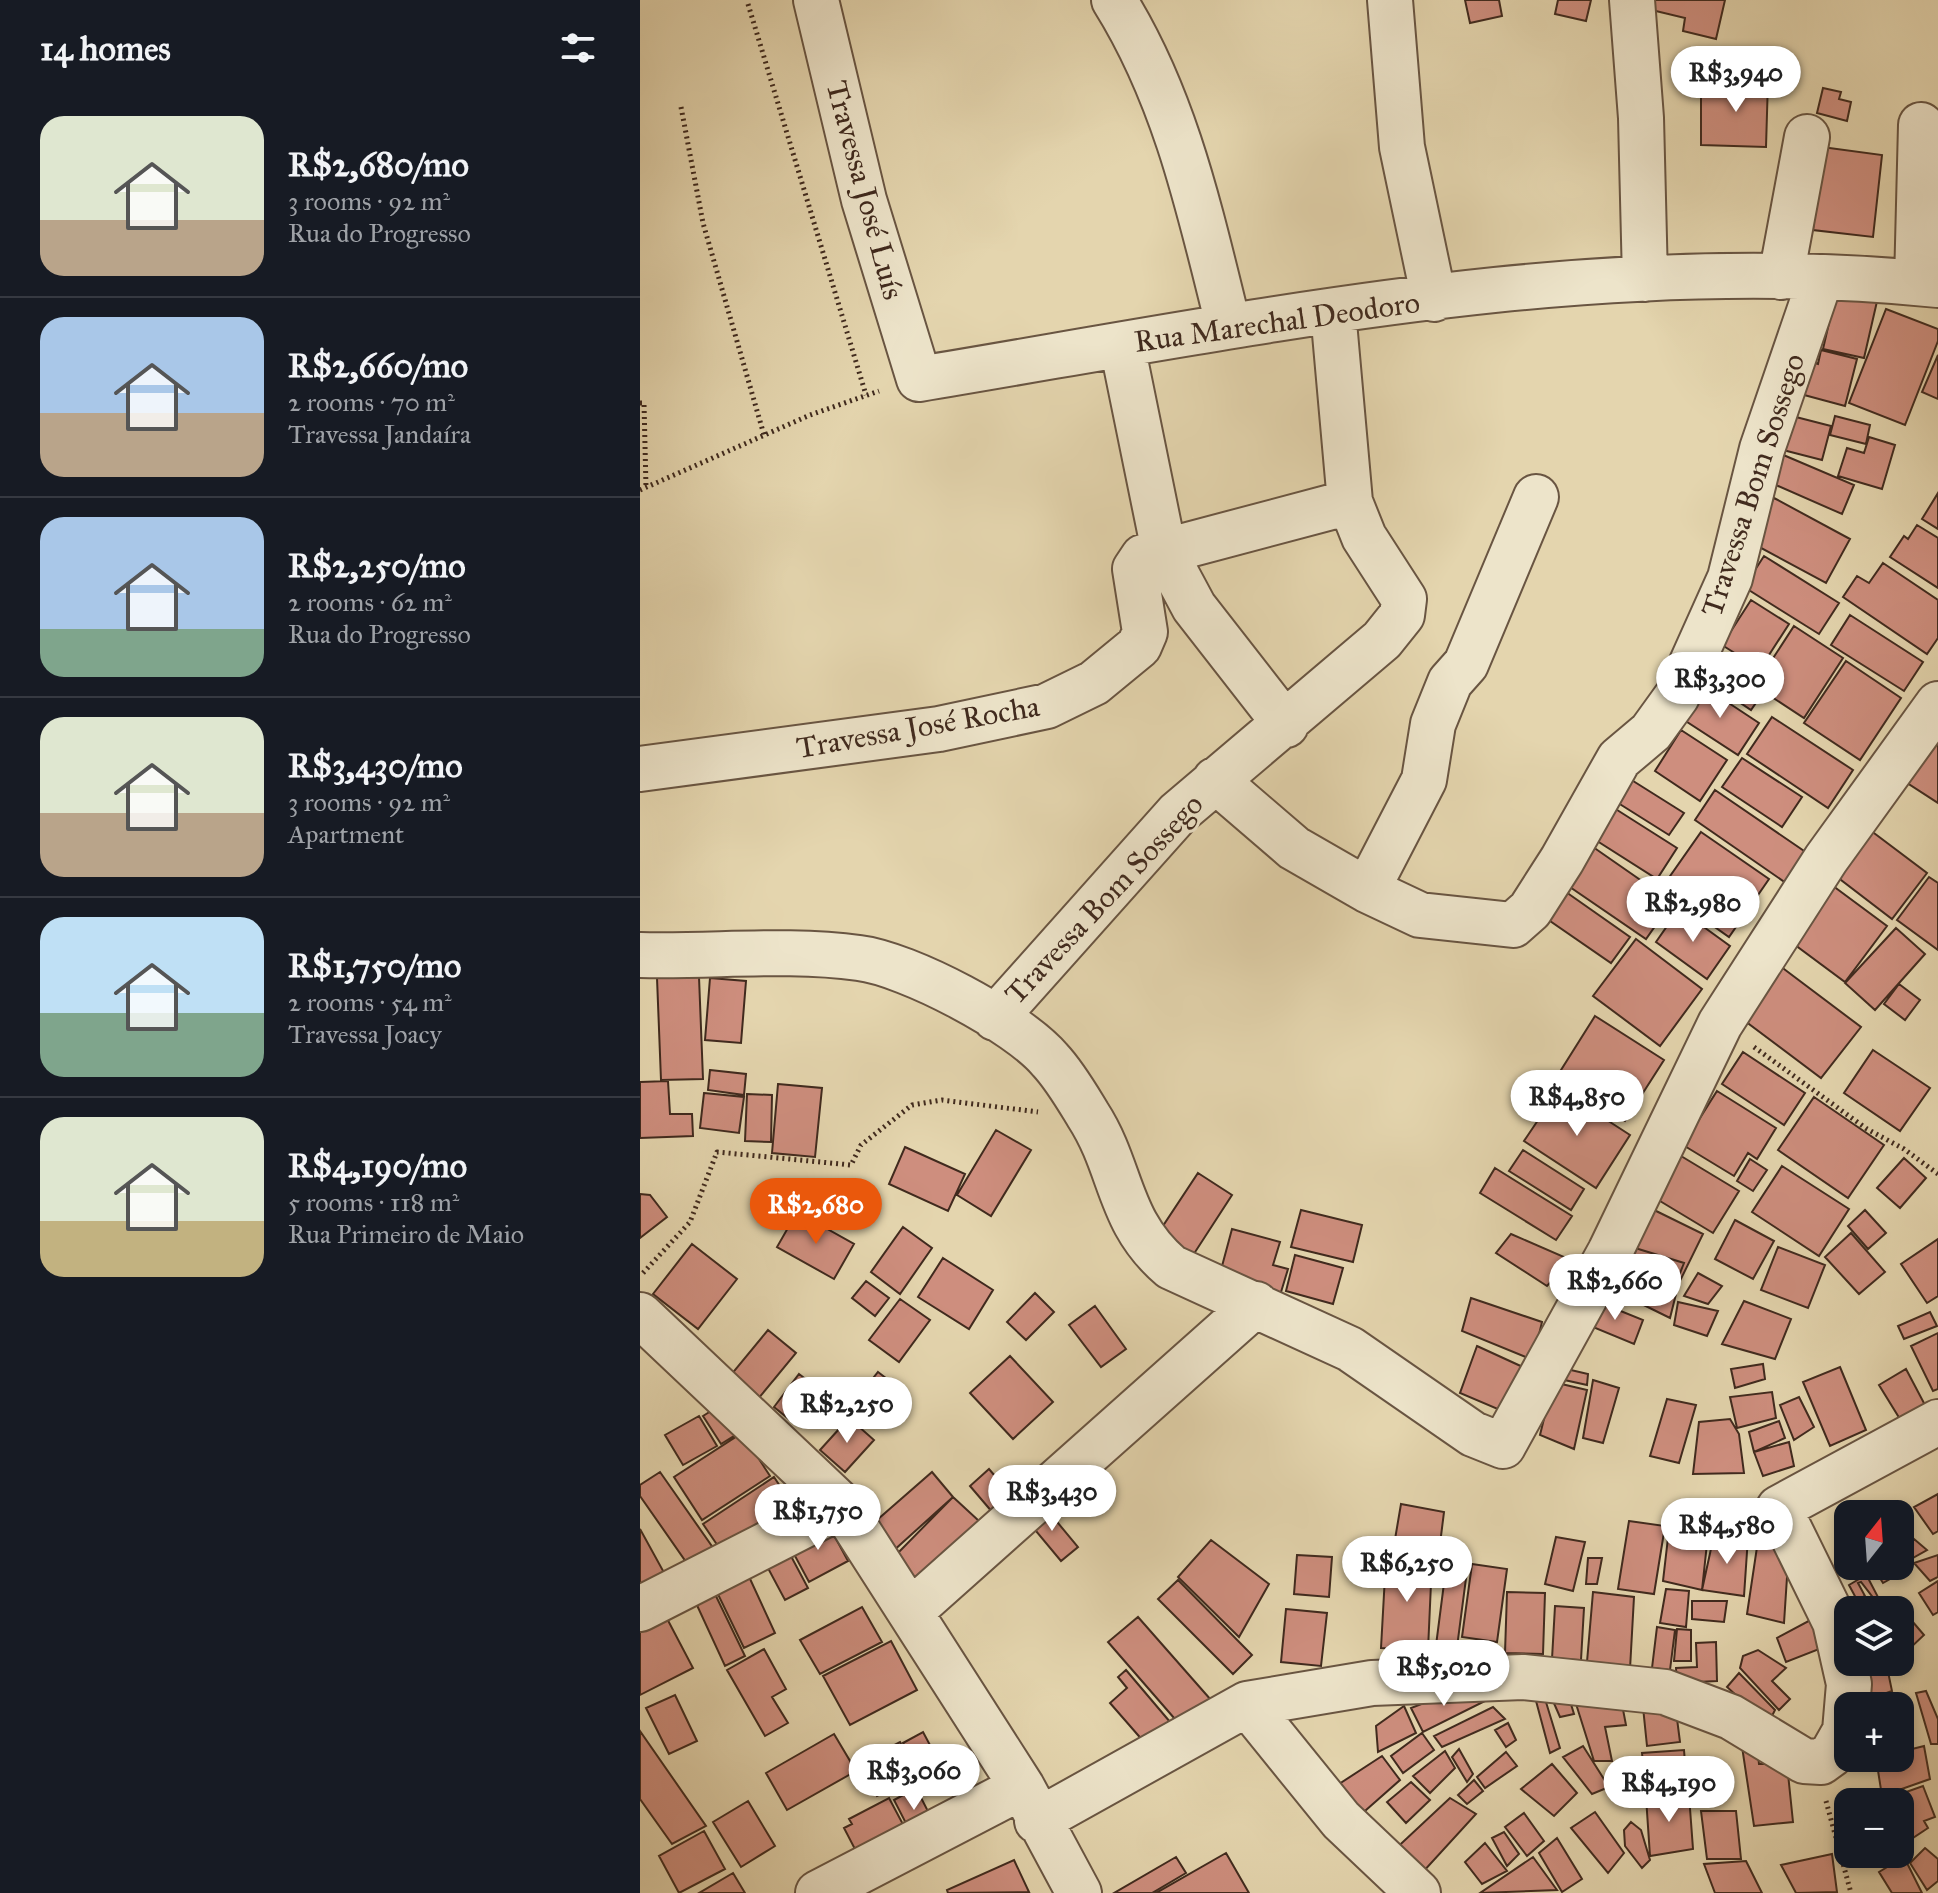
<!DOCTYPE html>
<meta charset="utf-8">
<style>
body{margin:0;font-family:"IM FELL Great Primer",serif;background:#242831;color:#f1f3f6;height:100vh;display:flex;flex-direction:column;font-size:30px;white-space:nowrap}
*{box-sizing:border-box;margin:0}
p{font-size:26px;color:#9ea1a6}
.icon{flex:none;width:44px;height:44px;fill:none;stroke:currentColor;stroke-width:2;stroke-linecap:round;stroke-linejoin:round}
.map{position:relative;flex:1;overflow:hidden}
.sheet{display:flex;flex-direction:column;background:#171b24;width:640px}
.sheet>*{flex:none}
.needle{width:52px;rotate:17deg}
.tools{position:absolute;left:1194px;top:1500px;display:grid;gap:16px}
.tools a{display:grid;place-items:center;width:80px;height:80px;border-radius:16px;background:#171b24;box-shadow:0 4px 12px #0003;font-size:40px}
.price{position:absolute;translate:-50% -68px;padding:0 18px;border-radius:28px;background:#fff;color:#222;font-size:26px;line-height:52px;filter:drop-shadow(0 2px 4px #0008)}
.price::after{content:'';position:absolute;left:50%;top:48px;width:24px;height:18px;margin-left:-12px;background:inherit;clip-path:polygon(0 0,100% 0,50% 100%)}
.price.on{background:#ea580c;color:#fff}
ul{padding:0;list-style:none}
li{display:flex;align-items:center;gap:24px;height:200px;padding:0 40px}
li+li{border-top:2px solid #363941}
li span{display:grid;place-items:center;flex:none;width:224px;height:160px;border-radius:24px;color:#555}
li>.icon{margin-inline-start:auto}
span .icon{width:96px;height:96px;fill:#fffc;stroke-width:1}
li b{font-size:34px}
h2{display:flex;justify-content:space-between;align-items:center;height:96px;padding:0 40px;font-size:34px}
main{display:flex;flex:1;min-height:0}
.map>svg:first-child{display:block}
.building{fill:#ce8e7e;stroke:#402a1e;stroke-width:2}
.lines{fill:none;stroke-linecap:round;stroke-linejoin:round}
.minor-casing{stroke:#695542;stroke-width:48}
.path{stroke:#402a1e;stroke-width:5;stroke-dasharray:2 4;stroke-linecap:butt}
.minor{stroke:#ede4ca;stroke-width:44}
.labels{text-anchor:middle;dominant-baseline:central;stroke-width:6;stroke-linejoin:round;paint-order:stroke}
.street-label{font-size:30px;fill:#402a1e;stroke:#ede4ca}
</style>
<main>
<section class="sheet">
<h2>14 homes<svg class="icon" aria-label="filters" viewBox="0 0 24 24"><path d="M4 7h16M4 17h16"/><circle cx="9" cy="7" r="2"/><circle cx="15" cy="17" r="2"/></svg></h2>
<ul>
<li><span style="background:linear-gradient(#dfe7d0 65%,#b9a48a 0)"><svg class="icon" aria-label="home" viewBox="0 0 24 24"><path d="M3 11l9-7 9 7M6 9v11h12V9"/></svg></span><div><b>R$2,680/mo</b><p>3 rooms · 92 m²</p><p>Rua do Progresso</p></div></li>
<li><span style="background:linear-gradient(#a9c7e8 60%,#b9a48a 0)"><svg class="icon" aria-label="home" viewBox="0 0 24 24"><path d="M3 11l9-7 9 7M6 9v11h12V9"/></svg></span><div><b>R$2,660/mo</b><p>2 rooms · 70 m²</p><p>Travessa Jandaíra</p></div></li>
<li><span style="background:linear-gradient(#a9c7e8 70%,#7fa58c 0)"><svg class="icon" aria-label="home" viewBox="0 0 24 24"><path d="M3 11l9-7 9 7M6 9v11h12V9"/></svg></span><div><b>R$2,250/mo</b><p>2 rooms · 62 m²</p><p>Rua do Progresso</p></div></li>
<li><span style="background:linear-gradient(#dfe7d0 60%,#b9a48a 0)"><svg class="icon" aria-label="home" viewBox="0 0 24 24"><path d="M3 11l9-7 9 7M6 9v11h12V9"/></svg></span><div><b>R$3,430/mo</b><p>3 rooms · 92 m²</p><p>Apartment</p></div></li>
<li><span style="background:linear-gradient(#bfe0f5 60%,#7fa58c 0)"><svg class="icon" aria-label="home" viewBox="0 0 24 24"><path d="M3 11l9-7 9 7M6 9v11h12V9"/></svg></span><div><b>R$1,750/mo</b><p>2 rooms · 54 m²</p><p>Travessa Joacy</p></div></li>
<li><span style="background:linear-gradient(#dfe7d0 65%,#c2b280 0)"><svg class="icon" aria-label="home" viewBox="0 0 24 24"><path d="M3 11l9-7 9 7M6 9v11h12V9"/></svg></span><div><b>R$4,190/mo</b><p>5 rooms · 118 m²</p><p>Rua Primeiro de Maio</p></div></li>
</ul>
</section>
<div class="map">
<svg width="1298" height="1893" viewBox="0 0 1298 1893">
<rect width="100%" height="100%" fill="#e4d5ae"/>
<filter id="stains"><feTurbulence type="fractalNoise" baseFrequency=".0025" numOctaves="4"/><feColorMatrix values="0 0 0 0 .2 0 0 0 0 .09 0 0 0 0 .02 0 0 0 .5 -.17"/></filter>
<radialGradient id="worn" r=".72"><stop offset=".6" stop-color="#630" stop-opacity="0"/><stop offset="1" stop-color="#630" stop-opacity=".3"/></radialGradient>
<!-- building -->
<path class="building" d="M825,0h34l3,16 -32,7z
M918,0h33l-5,21 -31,-7z
M996,0h89l-9,39 -33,-8 2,-13 -50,-12z
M1084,79l44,1 -2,67 -65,-2v-54l22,1z
M1183,88l18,4 -2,7 12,3 -4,19 -30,-8z
M1182,147l60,8 -9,82 -60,-7z
M1197,288l41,9 -14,61 -41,-9z
M1246,309l52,20v12l-33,84 -56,-22z
M1181,350l36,9 -12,47 -52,-14 8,-33 17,5z
M1298,355v44l-16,-7z
M1152,416l39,10 -9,34 -39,-10z
M1195,416l35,9 -4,19 -36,-9z
M1229,437l26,8 -13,44 -44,-13 9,-28 17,5z
M1141,454l73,31 -12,29 -73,-32z
M1298,493v36l-16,-10z
M1134,498l76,41 -24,44 -76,-41z
M1277,525l21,13v50l-48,-31 14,-21 4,3z
M1124,556l75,47 -20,31 -75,-47z
M1243,563l55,37v38l-11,16 -84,-57 14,-21 12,7z
M1111,600l38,24 -29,45 -38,-24z
M1210,615l73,47 -19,29 -73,-46z
M1154,626l49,32 -39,60 -49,-32z
M1206,661l55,37 -41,62 -56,-37z
M1078,664l44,30 -11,16 -43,-29z
M1063,686l56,37 -21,32 -57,-37z
M1132,717l81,53 -25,38 -81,-54z
M1041,730l46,30 -27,41 -45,-30z
M1298,733v70l-37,-24z
M1102,758l60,39 -20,30 -60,-40z
M982,774l62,39 -15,22 -62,-39z
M1075,790l92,63 -21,30 -91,-63z
M974,808l63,40 -20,31 -63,-40z
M1222,824l65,49 -35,46 -64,-49z
M1061,832l68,47 -40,58 -68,-48z
M953,847l79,55 -26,37 -79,-54z
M1289,877l9,6v67l-41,-30z
M1185,880l62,46 -42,56 -62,-46z
M916,885l74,52 -19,26 -74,-51z
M1039,909l51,37 -23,33 -51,-37z
M1256,928l29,26 -50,56 -30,-27z
M996,939l66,50 -42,57 -67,-50z
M1140,966l81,61 -40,51 -80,-60z
M59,977l4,102 -42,1 -4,-102z
M70,978l36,3 -5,62 -36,-3z
M1259,984l21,16 -15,20 -21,-16z
M955,1016l69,44 -39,61 -69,-43z
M1233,1050l57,38 -30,43 -56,-38z
M1103,1052l62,41 -21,32 -62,-41z
M70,1070l36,4 -2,21 -36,-5z
M28,1081l2,33h22l1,22 -53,2v-56z
M138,1084l44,4 -7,69 -43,-4z
M919,1089l71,46 -34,53 -72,-47z
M1077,1091l59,37 -19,31 -9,-6 -14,23 -51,-31z
M64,1093l40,4 -5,36 -39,-5z
M107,1094l25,1 -1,47 -26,-1z
M1174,1097l70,48 -36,53 -70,-48z
M356,1130l35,20 -40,66 -34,-21z
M265,1147l60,27 -17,37 -59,-27z
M883,1150l61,39 -13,21 -62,-39z
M1036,1153l63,38 -26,42 -63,-38z
M1264,1158l22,20 -26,30 -23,-20z
M1110,1159l17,11 -14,21 -16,-10z
M1142,1166l67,43 -30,47 -67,-44z
M855,1168l77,48 -16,24 -76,-47z
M558,1173l34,22 -44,68 -35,-22z
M0,1194l10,1 17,22 -27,21z
M1008,1207l55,27 -26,53 -55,-28z
M661,1210l61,15 -9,37 -62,-15z
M1225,1210l21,23 -18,16 -20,-23z
M157,1212l57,32 -20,35 -57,-32z
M1095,1220l39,21 -21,38 -38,-20z
M263,1227l29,21 -32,46 -29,-22z
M592,1229l48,13 -7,23 15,4 -10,33 -60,-21z
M1211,1233l34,39 -26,22 -34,-37z
M871,1234l60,26 -24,26 -51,-33z
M1298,1239v57l-11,7 -26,-39z
M52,1244l45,35 -39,50 -45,-35z
M982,1244l62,19 -10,25 -62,-26z
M1138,1247l47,18 -17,43 -47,-18z
M655,1255l48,13 -10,36 -47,-13z
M303,1258l50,32 -24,39 -51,-32z
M970,1266l66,28 -6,24 -71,-35z
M1058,1273l24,13 -14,18 -24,-8z
M226,1281l23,17 -14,18 -23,-18z
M395,1293l19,19 -28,28 -19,-18z
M831,1298l71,24 -9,38 -71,-29z
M260,1299l30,21 -31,42 -30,-22z
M956,1301l47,19 -9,24 -46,-19z
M1104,1301l47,18 -16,40 -53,-15z
M1038,1302l40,9 -11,25 -33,-11z
M455,1306l31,43 -25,18 -32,-42z
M1290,1312l7,14 -33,13 -6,-13z
M128,1330l28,23 -38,46 -28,-23z
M1298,1333v56l-5,2 -22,-45z
M837,1346l48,22 -18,45 -47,-20z
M370,1356l43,46 -40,37 -43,-46z
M1123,1364l2,15 -30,9 -4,-19z
M918,1367l30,7 -1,11 -36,-8z
M1200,1367l26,63 -36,16 -27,-64z
M1266,1369l19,36 -22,19 -24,-39z
M238,1372l26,20 -22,30 -27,-21z
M159,1374l21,16 -25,34 -21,-17z
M953,1380l26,8 -16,55 -20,-5z
M913,1382l34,8 -13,59 -34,-14z
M1132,1392l4,26 -39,10 -7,-31z
M1159,1397l15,30 -20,13 -14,-35z
M1027,1399l29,6 -17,58 -29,-7z
M79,1406l18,28 -16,10 -18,-28z
M59,1416l18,30 -34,19 -18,-30z
M209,1418l25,22 -29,32 -25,-22z
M1090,1419l9,15 5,39 -51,1 6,-52z
M1139,1421l6,17 -31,14 -5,-20z
M102,1433l28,43 -68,44 -28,-43z
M1149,1442l5,24 -31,10 -9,-24z
M349,1469l29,34 -19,17 -29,-34z
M20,1472l56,80 -25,17 -51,-73v-11z
M292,1472l21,25 -61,55 -23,-25z
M134,1477l21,32 -71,46 -21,-31z
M1298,1494v37l-5,3 -19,-27z
M313,1497l26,24 -62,62 -25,-24z
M761,1504l43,8 -6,48 -45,-9z
M403,1505l35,42 -17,14 -35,-42z
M989,1521l36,5 -11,68 -36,-5z
M187,1522l21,39 -39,21 -21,-39z
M0,1529l27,49 -27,15z
M1029,1529l39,5 -6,56 -39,-9z
M1074,1535l34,2 -4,59 -42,-6z
M916,1537l29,5 -12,49 -28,-7z
M1274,1539l13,11 -14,8 -7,12 -23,13 -10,-16 27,-1v-17z
M571,1540l58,44 -30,53 -61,-60z
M144,1543l24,45 -23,12 -24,-45z
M1117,1547l26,2 5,13 -4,61 -37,-9z
M657,1555l35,2 -3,40 -35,-3z
M1298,1555v22l-8,4 -16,-18z
M746,1558l46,3 -4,89 -47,-2z
M948,1558h14l-5,26h-11z
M807,1560l21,3 -12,92 -21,-2z
M832,1564l35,5 -10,73 -35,-5z
M105,1568l30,65 -31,15 -31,-64z
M1231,1572l-3,6 11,21 -4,1 -14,-18 -3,1 7,13 -8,4 -8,-15z
M538,1580l74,75 -19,19 -75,-75z
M1298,1581v31l-5,3 -14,-22z
M1026,1589l23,2 -3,36 -26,-4z
M74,1592l31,64 -20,10 -30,-65z
M867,1592l38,1 -2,61 -38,-1z
M953,1592l41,5 -4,72 -43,-7z
M1257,1598l11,21 -8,4v-13h-9l-4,-6z
M1052,1601h35l-3,21 -32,-3z
M915,1606l29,2 -3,52 -29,-1z
M222,1607l20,35 -62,32 -20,-34z
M22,1609l31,59 -53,27v-75z
M646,1609l41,4 -6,53 -40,-4z
M1178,1616l9,30 -41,16 -9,-24z
M498,1617l73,83 -30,26 -73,-84z
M1272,1621l12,14 -18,17 -6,-5v-21z
M1017,1627l18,3 -5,40 -18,-2z
M1037,1629l14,1v31h-17z
M251,1641l26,49 -67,35 -27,-49z
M1076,1642l1,39 -40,2 -1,-15 21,-1 -1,-24z
M124,1649l22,40 -14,8 16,26 -23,13 -38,-66z
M1118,1650l28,18 -14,13 18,18 -11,11 -39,-42 3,-12z
M1229,1662h17l6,29 -25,9 -9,-33z
M486,1670l50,59 -25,21 -41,-47 17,-15 -9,-11z
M1099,1673l36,37 -7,14 -41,-37z
M906,1685l20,3 8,26 -14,3z
M892,1686l10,3 18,59 -10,5z
M931,1688l49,6 6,31 -21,2 7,34h-18z
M820,1689l25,12 -62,31 -12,-24z
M1286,1691l12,28v25h-7l-15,-51z
M35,1695l22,46 -28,13 -23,-46z
M1035,1703l5,39 -33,4 -4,-39z
M764,1706l12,27 -38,19 -2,-26z
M853,1707l12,12 -63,28 -8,-11z
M868,1723l8,17 -10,7 -11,-17z
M0,1731l66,95 -34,18 -32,-45z
M283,1732l16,30 -19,10 -17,-29z
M782,1733l12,17 -31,23 -12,-17z
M194,1734l22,37 -69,39 -21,-37z
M1101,1740l16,5 2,19h28l6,58 -39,4z
M260,1742l17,34 -40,20 -18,-33z
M943,1746l26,41 -17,7 -29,-37z
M1284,1746l6,33 -48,17 -6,-38h24v-6z
M819,1749l14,25 -6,8 -15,-25z
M1044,1750l3,38 -41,4 -4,-39z
M805,1751l10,17 -25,25 -17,-17z
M866,1752l11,14 -32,22 -8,-11z
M742,1756l18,24 -43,38 -21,-32z
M912,1764l25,29 -23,23 -33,-27z
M834,1780l9,11 -16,13 -9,-9z
M771,1782l19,18 -24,23 -19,-21z
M1283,1786l12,31 -11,4 4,7 -18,12 2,10 -20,8 -1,-4h9v-52h-22z
M276,1788l18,35 -22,12 -18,-35z
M1235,1792l-1,10h-26v30l-5,-33z
M1049,1795l4,54 -43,7 -4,-59z
M249,1798l17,32 -48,25 -14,-27 8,-4 -3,-5z
M810,1798l26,16 -54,59 -33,-18z
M108,1801l27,45 -34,21 -28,-45z
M1061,1811h35l5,48h-34z
M955,1812l29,41 -16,20 -37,-45z
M884,1813l20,28 -17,15 -22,-29z
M991,1822l10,8 9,30 -8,8 -17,-22 -1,-16z
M64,1831l21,38 -46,24 -20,-37z
M864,1832l15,22 -12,12 -15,-28z
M917,1838l25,41 -20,13 -23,-39z
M845,1843l22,28 -25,13 -17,-22z
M1285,1848l13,11v22l-11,9 -17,-27z
M586,1853l23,40h-93z
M1192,1854l5,38 -41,1 -15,-28z
M1211,1854h34l1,4 -33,4z
M536,1857l10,16 -34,20h-38z
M893,1857l24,33 -77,3z
M1264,1857l18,36h-30l-13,-21z
M374,1860l15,32 -81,1 -1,-3z
M1106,1861l16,32h-47l-11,-29z
M93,1873l12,20h-46z"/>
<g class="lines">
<defs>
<path id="minor" d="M176,0l48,200 55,179c332,-55 681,-130 1019,-94
M474,0c62,99 86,212 114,324
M750,0l12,147 32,152
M992,0l9,118 4,161
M1141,277l26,-140
M1277,283l4,-158
M482,345l42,206 30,56 92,118
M0,769l299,-40 108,-23 47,-23 45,-37 6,-14 -10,-63 8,-12 207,-55
M575,780l79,68 73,42 53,25 93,10 17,-15 32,-50 57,-101 32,-27 26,-36 53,-118 32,-129 58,-169
M727,890l57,-110 9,-56 17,-42 16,-18 70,-167
M0,955c72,2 148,-7 219,3 49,6 159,64 191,102 15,16 27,37 38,55 35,54 29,106 83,152l179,82 123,85 30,12 107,-194 110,-228 106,-165 112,-155
M355,1018l183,-205 204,-173 20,-25 2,-16 -40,-62 -14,-35 -17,-191
M0,1315l202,191 180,281 57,106
M0,1609l202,-103
M270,1612l346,-308
M607,1704l94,116 77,73
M397,1821l210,-117 125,-21 151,-6 142,15 66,25 73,44 17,1 11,-8 13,-23 4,-47 -14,-62 -56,-114 159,-86
M178,1893l204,-106"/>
</defs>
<!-- minor casing -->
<use href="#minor" class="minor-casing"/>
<!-- path -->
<path class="path" d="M108,4l118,391
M41,107l22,116 61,212
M0,403h4l2,85
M0,490l170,-75 69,-24
M1114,1047l113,82 37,20 34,25
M3,1273l47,-51 27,-70 134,13 10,-20 51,-40 30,-5 96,12
M1186,1801l25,92"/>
<!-- minor -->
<use href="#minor" class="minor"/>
</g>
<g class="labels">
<!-- street labels -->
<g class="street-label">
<text transform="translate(225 190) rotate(75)">Travessa José Luís</text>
<text transform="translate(637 322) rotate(-8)">Rua Marechal Deodoro</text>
<text transform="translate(1113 485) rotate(-72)">Travessa Bom Sossego</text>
<text transform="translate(278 727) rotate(-10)">Travessa José Rocha</text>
<text transform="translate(464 899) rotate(-47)">Travessa Bom Sossego</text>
</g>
</g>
<rect width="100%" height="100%" filter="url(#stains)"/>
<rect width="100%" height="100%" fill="url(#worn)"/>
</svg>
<div class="tools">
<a><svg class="needle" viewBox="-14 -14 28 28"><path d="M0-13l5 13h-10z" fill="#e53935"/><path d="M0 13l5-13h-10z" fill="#9ea1a6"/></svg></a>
<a><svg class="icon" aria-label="layers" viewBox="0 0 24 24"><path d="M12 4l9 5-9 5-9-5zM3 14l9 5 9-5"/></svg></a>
<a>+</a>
<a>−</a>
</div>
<b class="price" style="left:1096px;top:114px">R$3,940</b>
<b class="price" style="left:1080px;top:720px">R$3,300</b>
<b class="price" style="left:1053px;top:944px">R$2,980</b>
<b class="price" style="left:937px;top:1138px">R$4,850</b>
<b class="price on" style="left:176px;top:1246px">R$2,680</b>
<b class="price" style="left:975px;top:1322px">R$2,660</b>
<b class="price" style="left:207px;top:1445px">R$2,250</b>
<b class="price" style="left:412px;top:1533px">R$3,430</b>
<b class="price" style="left:178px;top:1552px">R$1,750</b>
<b class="price" style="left:1087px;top:1566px">R$4,580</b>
<b class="price" style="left:767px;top:1604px">R$6,250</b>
<b class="price" style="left:804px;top:1708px">R$5,020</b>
<b class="price" style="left:274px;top:1812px">R$3,060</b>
<b class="price" style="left:1029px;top:1824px">R$4,190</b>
</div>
</main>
